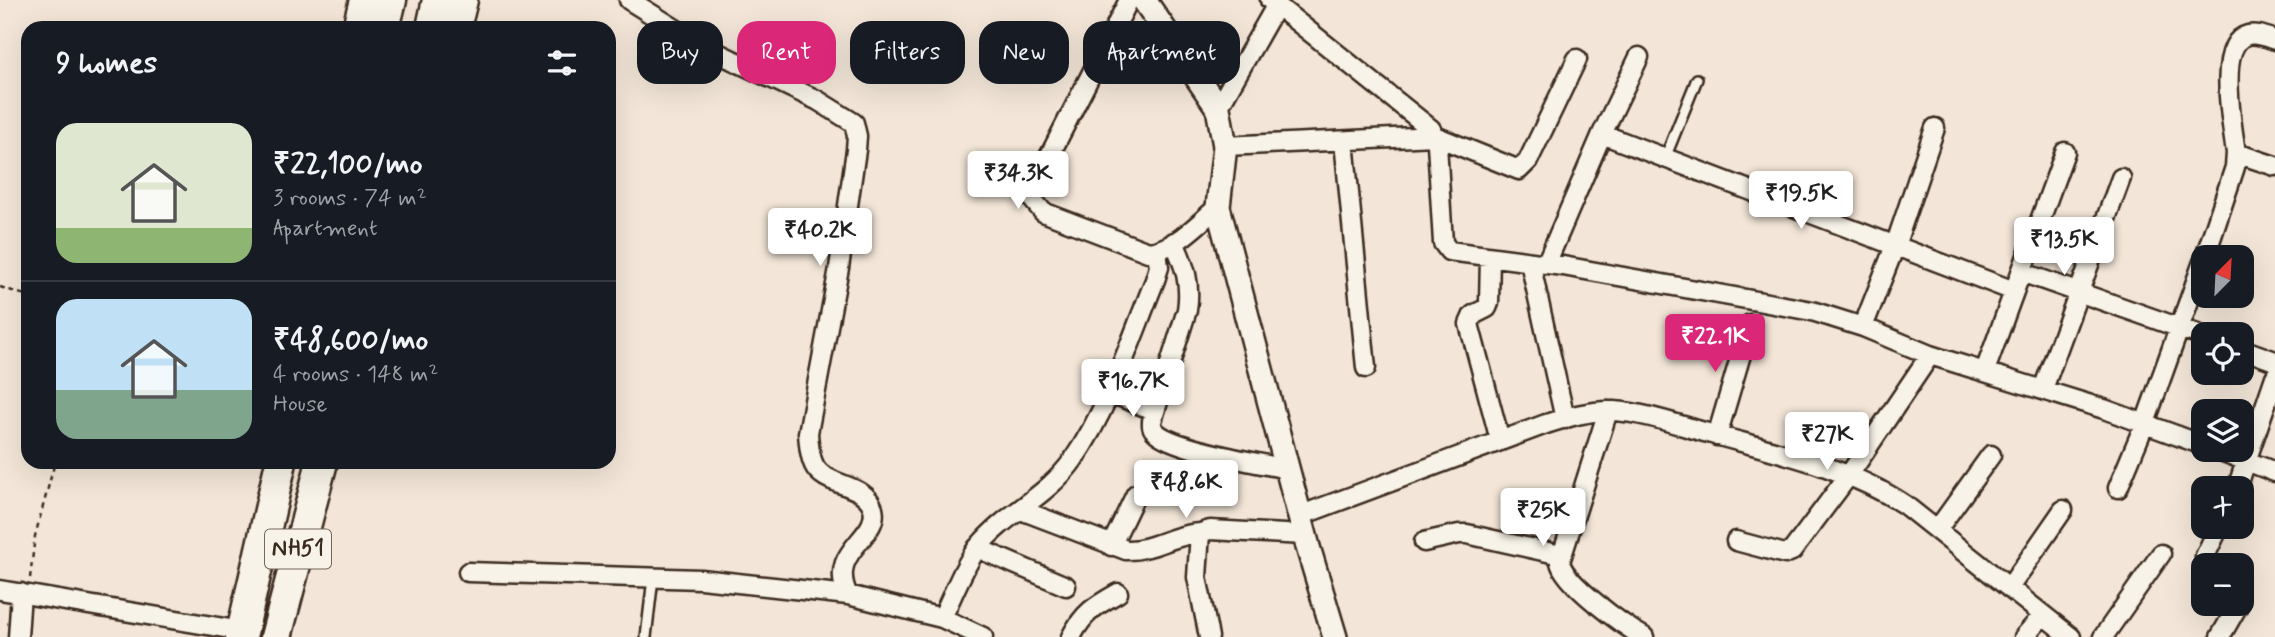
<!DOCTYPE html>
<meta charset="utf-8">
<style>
body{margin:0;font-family:Mynerve,sans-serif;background:#20242c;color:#f1f3f6;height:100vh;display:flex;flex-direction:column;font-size:26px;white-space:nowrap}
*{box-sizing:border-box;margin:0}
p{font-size:23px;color:#9ea1a6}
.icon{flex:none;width:38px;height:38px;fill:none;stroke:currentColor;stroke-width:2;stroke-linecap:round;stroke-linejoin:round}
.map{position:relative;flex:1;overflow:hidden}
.drawer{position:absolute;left:21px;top:21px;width:595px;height:448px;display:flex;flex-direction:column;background:#171b24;border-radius:21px;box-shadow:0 7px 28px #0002}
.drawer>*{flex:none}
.guide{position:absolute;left:637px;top:21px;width:665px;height:63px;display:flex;gap:14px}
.needle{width:46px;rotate:24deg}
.fabs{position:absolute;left:2191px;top:245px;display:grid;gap:14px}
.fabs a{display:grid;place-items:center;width:63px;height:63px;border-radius:14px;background:#171b24;box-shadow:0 7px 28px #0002;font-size:35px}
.price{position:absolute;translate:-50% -60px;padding:0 16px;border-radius:7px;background:#fff;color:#222;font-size:23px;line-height:46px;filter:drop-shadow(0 2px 4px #0008)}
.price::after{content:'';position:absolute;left:50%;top:42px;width:21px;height:16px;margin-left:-10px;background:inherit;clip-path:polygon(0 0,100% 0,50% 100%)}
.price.current{background:#db2777;color:#fff}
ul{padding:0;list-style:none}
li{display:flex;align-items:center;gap:21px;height:175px;padding:0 35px}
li+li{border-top:2px solid #363941}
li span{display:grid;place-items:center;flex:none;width:196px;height:140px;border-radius:21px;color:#555}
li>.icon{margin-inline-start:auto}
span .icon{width:84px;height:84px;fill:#fffc;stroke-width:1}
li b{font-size:30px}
h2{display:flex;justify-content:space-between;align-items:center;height:84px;padding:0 35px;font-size:30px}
.chip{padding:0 24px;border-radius:21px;background:#171b24;box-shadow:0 7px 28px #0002;font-size:24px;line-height:63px}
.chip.current{background:#db2777;color:#fff}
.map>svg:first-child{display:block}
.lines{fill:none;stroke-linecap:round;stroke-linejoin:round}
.service-casing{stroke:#3b2a1e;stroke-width:14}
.minor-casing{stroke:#3b2a1e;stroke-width:23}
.tertiary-casing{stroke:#3b2a1e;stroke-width:28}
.primary-casing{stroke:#3b2a1e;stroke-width:33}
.trunk-casing{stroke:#3b2a1e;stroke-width:35}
.path{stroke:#3b2a1e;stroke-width:2.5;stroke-dasharray:5 5;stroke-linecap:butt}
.service{stroke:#f7f3e8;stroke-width:9}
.minor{stroke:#f7f3e8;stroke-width:18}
.tertiary{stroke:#f7f3e8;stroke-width:23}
.primary{stroke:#f7f3e8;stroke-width:28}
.trunk{stroke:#f7f3e8;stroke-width:30}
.labels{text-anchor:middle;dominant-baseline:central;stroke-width:7;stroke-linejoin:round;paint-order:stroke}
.shield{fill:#f7f3e8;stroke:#73665b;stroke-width:2}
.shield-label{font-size:23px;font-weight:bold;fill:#3b2a1e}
</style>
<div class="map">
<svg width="2275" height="637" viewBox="0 0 2275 637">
<rect width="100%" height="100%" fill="#f3e6d8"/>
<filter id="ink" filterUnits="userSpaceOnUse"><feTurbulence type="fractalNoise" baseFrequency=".0143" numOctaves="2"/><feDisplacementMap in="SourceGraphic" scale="14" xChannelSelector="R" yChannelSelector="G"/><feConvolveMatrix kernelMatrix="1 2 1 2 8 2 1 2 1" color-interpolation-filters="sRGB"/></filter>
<g filter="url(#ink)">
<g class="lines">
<defs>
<path id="service" d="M1665,158l32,-79
M646,637l7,-59"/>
<path id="minor" d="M629,0l72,45 116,55 37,23 3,13 -1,14 -17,118 -31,165c1,11 1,22 6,32 10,22 51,17 59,43 8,30 -47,42 -25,87
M1129,0l-95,186 -1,14 10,12 105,40c27,-2 50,-29 70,-45
M1270,0l161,129 6,15 6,99 6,8 114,15 249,45 51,16 67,28 174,54 99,36
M1218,108l58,-102
M1602,134l412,157
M1344,141l22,227
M1225,146l210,-10 84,34 9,-9 49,-102
M2236,153l39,13
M1174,242c11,24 17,41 13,68l-35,111c0,5 -1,6 3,10 16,18 105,32 132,38
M1490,257l-1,46 -2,5 -14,7 -4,9 31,116
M2205,257l30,-90 1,-14c-3,-24 -21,-110 12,-118 9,-2 18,2 27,5
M1530,262l35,157
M1546,264l56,-130 37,-77
M2021,272l182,64
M1863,327l32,-81 40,-118
M2242,349l33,12
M1985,371l80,-219
M2043,389l78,-211
M1109,392l46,19
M1608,411l-48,151c4,21 64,64 84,75
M1717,436l33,-112
M2218,450l57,22
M2118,488l27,-65 58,-161
M2237,488l38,-111
M1021,510l105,40c26,1 48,-16 74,-17
M1299,516l247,-92c22,-7 44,-14 68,-13 32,2 64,14 94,22 68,19 138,33 197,72l166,132
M1937,530l54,-75
M1736,541l49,13 7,-3 57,-76 81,-120
M1424,542l35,-8h8l94,21
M1111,546l25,-52
M977,548l89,38
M2205,556l14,-29
M468,572l233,7 147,16 94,23 41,19
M2009,588l54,-78
M0,590l242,41
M942,618c10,-21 23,-55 37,-72 27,-33 69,-50 94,-86 35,-50 59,-123 82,-180l4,-13 -2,-16
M18,637l3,-44
M1071,637c13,-25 24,-31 47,-44
M1209,637l-12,-60 3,-44 10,-3 94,5
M2024,637l19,-22
M2103,637l58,-83
M2220,637l19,-33"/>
<path id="tertiary" d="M1144,0l74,108 7,38 -7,61 90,340 27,90"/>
<path id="primary" d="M357,28l7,-28
M456,28l7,-28"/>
<path id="trunk" d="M384,28l7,-28
M432,28l6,-28
M241,637l40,-175
M276,637l46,-175"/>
</defs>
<!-- service casing -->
<use href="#service" class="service-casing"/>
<!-- minor casing -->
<use href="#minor" class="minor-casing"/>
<!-- tertiary casing -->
<use href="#tertiary" class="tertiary-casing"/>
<!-- primary casing -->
<use href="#primary" class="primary-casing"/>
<!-- trunk casing -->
<use href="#trunk" class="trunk-casing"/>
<!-- path -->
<path class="path" d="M0,287l28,9
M30,578l5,-42 20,-74"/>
<!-- service -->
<use href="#service" class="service"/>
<!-- minor -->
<use href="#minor" class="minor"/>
<!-- tertiary -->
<use href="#tertiary" class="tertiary"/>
<!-- primary -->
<use href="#primary" class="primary"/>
<!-- trunk -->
<use href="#trunk" class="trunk"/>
</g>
</g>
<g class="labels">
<!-- shield labels -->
<rect class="shield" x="265" y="529.5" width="66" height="39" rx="5"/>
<g class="shield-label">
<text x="298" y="549">NH51</text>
</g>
</g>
</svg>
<div class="fabs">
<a><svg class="needle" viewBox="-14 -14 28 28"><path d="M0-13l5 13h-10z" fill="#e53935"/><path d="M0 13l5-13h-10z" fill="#9ea1a6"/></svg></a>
<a><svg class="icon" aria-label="locate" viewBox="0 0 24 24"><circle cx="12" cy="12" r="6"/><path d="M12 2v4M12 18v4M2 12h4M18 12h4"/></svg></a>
<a><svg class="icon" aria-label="layers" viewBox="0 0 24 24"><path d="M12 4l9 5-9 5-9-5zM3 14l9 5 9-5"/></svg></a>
<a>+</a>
<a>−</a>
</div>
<b class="price" style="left:1018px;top:211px">₹34.3K</b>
<b class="price" style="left:1801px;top:231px">₹19.5K</b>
<b class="price" style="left:820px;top:268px">₹40.2K</b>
<b class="price" style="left:2064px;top:277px">₹13.5K</b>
<b class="price current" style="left:1715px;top:374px">₹22.1K</b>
<b class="price" style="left:1133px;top:419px">₹16.7K</b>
<b class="price" style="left:1827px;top:472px">₹27K</b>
<b class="price" style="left:1186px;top:520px">₹48.6K</b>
<b class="price" style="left:1543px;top:548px">₹25K</b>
<div class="guide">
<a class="chip">Buy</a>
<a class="chip current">Rent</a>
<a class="chip">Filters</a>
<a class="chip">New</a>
<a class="chip">Apartment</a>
</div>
<section class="drawer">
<h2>9 homes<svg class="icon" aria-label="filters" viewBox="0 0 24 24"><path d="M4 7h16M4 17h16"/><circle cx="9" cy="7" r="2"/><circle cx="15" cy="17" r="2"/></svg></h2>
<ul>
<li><span style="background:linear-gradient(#dfe7d0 75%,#8fb573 0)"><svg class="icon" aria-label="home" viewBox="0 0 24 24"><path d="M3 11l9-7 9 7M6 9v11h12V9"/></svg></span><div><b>₹22,100/mo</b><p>3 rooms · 74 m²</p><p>Apartment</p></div></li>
<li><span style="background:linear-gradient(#bfe0f5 65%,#7fa58c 0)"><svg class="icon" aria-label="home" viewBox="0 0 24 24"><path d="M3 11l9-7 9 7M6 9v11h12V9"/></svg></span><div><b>₹48,600/mo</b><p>4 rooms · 148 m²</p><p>House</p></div></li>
</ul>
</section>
</div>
